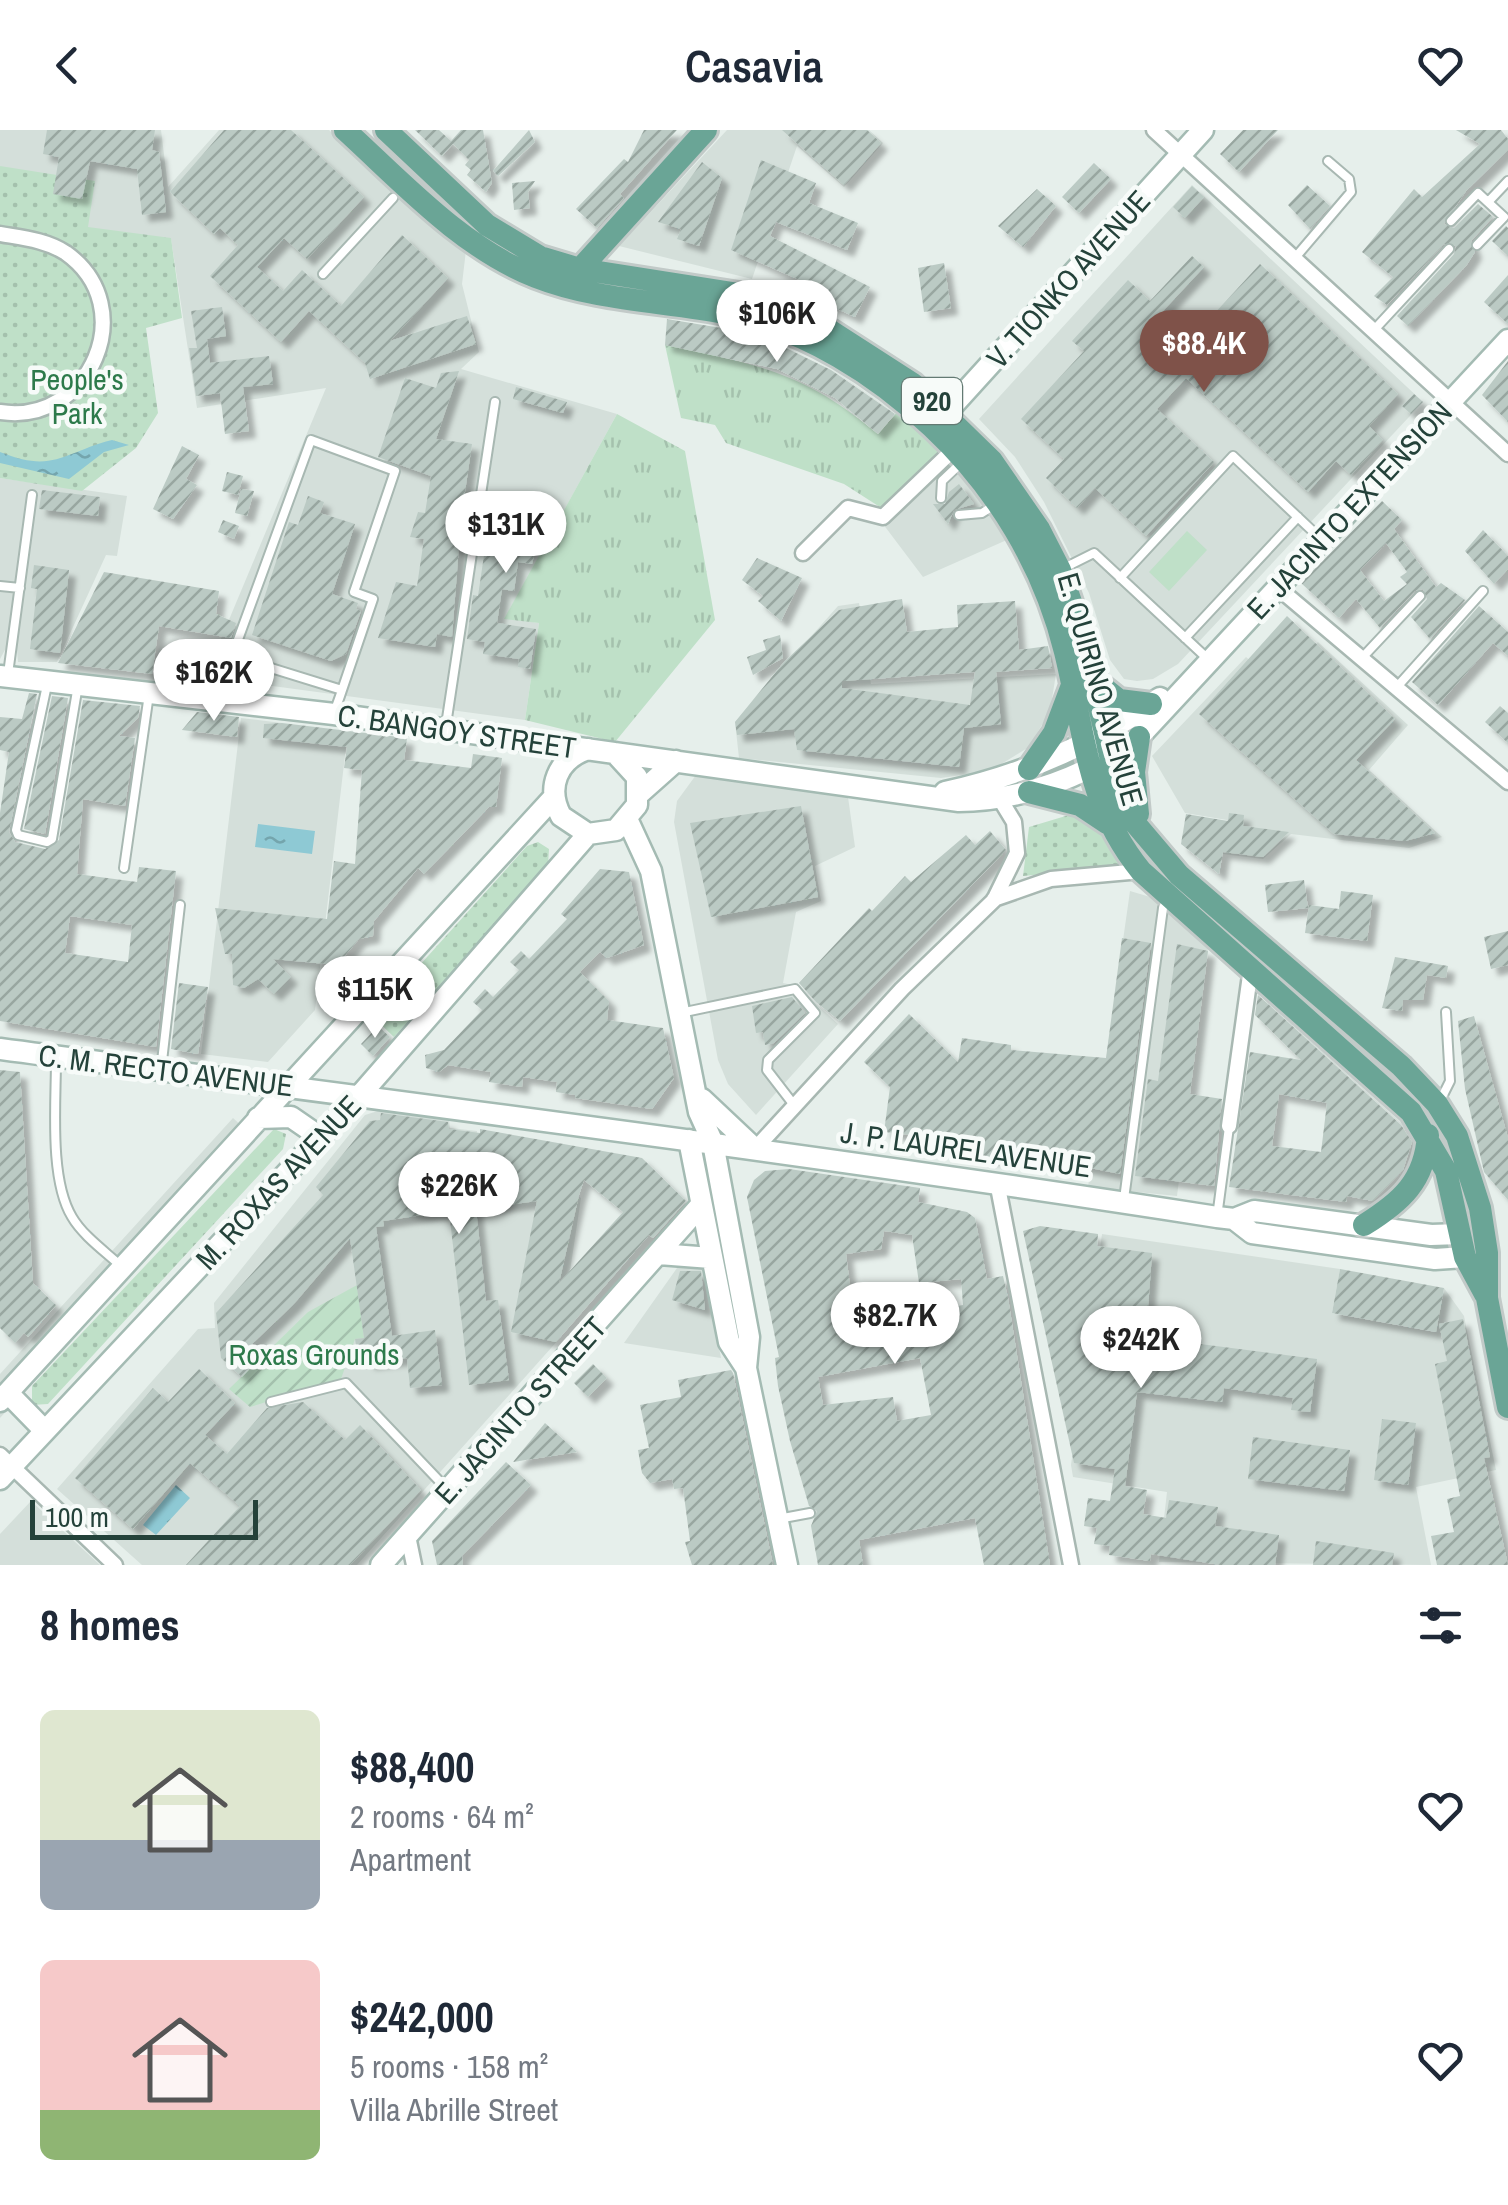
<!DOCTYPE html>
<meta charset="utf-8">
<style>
body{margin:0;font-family:"Archivo Narrow",sans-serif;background:#f2f2f3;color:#1f2937;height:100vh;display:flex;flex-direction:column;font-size:38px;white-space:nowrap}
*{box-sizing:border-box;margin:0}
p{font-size:32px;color:#747a83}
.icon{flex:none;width:55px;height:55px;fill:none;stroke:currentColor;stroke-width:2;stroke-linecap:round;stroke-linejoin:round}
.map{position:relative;height:1435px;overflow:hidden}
.details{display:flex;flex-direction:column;background:#fff;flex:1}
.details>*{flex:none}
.scale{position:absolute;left:30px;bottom:25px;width:228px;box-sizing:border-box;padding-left:10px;border:5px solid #24423a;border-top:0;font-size:28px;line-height:35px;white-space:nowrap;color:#24423a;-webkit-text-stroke:8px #f7fbf9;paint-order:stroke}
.price{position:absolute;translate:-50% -85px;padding:0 22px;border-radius:35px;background:#fff;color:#222;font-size:32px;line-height:65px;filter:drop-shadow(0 2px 5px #0008)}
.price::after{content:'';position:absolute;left:50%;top:60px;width:30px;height:22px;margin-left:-15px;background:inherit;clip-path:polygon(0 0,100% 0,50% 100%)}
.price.current{background:#7f5249;color:#fff}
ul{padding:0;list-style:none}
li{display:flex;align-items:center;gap:30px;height:250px;padding:0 40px}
li span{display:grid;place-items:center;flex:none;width:280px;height:200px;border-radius:15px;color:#555}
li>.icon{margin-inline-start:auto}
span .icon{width:120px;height:120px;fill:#fffc;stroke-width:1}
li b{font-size:42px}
h2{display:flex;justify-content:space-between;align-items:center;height:120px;padding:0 40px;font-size:42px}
header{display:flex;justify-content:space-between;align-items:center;height:130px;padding:0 40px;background:#fff;font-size:45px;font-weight:600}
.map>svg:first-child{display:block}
.built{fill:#d4dfda}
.grass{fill:url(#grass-tufts)}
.park{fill:url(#park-dots)}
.garden{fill:url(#garden-furrows)}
.pitch{fill:#bfe0c8}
.water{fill:url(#water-ripples)}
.building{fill:url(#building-hatch);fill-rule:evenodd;filter:url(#shadow)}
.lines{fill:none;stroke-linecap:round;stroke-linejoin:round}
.lane-casing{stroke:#a8b8b2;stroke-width:12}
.street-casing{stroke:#a8b8b2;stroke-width:19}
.secondary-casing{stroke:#a4bbb3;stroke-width:25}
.primary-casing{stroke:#c2cac8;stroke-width:28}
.lane{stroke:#fff;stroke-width:8}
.street{stroke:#fff;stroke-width:14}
.secondary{stroke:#fff;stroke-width:20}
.primary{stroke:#6aa596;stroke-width:22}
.labels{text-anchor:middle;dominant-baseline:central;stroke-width:9;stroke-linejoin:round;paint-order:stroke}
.shield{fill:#f7fbf9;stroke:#637a73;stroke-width:2.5}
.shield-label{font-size:28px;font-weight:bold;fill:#24423a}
.street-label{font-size:30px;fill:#24423a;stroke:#f7fbf9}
.park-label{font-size:30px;fill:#2d7a4b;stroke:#f7fbf9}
</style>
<header><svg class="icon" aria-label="back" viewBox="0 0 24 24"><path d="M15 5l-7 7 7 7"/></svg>Casavia<svg class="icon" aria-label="heart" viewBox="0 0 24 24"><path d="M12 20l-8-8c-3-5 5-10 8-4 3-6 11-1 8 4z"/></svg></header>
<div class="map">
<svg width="1508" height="1435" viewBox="0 0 1508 1435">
<defs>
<pattern id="grass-tufts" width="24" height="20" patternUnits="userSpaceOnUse" patternTransform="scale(2.5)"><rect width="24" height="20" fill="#bfe0c8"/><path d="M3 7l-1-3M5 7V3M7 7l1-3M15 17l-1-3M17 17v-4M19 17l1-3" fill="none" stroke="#a4c1ad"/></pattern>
<pattern id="park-dots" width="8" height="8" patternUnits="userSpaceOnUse" patternTransform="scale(2.5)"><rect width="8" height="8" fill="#bfe0c8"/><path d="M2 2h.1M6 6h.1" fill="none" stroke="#a4c1ad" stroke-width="1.8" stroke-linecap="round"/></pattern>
<pattern id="garden-furrows" width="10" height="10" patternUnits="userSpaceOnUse" patternTransform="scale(2.5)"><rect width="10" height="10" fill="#bfe0c8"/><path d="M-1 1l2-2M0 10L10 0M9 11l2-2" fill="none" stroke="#a4c1ad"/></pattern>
<pattern id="water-ripples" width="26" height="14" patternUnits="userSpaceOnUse" patternTransform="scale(2.5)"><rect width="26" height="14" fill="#8ec9d4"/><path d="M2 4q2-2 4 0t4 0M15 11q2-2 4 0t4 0" fill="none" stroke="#74a5ad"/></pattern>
<pattern id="building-hatch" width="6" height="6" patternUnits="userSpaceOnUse" patternTransform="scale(2.5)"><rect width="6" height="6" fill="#bbcac4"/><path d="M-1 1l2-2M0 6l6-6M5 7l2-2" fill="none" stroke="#98a6a0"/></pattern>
<filter id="shadow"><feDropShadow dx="7" dy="7" stdDeviation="2.5" flood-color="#0004"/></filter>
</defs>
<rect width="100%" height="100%" fill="#e6efeb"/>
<!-- built -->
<path class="built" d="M0,0h161l7,57 51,-57h110l89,82 48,38 -4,34 17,68 -18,17 156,45 -112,204 34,5 -14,97 -320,-43 121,-289 -129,20 -26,-169 -83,-11 -88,-62z
M727,0h142l14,13 -39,44 -47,-41 -45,133 -133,-33z
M1192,55l231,217 -245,262 -25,15 -16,2 -13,-2 -14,-19 -21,-67 -45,-91 -29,-45 -36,-38z
M950,330l59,79 -86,38 -40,-53z
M0,348l127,18 -10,60 -11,-1 -49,107h-39l-1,-11 -11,-3 -6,11z
M859,473l12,81 185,-10 -6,37 -21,36 -39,24 -49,7 -202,-20 -4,-36 103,-116z
M1318,512l90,83 -39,45 73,67 -33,11 -118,-14 -28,25 -40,-5 4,-34 -42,-7 -33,-57 94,-99 32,29z
M241,588l41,5 -2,16 66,8 -31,263 -47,52 -67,-8z
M696,645l152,22 7,50 -40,19 6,35 -25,11 -13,71 14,3 41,38 -82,91 -28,-31 -10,-24 -44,-238 3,-21z
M1130,761l37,11 42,38 -32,256 -89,-9z
M430,979l19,10 1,9 27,3 -2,17 52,10 54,40 -21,140 -203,227h-215l-85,-76 141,-160 17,-1 -1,-25 151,-188 16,-5z
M233,988l22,20 -255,280v-44z
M1102,1104l238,35 -8,44 103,19 9,-44 20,28 32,154 -80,17 15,78 -272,-3 8,-70 -94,-15 -2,-12z
M685,1135l17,4 4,9 15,80 -97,-15 53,-75z
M31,1371l69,64h-100v-31z"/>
<!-- grass -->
<path class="grass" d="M665,215c93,20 138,26 213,89l21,-24 44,43 -60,56 -39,-25 -118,-41 -11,-18 -34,-7z
M617,284l68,37 30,169 -100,122 -90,-22 14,-97 -35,-4z"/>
<!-- park -->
<path class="park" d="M0,36l95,15 -7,46 83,11 11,80 -36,10 12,85 -22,35 -54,43 -82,-13z
M1069,685l33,12 19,35 -3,5 -95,9 6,-49z
M538,712l11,7 -1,16 -154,172 -21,-20 154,-171z
M274,999l12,5 -3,15 -235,255 -16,1v-19z"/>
<!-- garden -->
<path class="garden" d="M357,1155l7,53 -9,1 -14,40 -91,28 -21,-18 79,-77z"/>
<!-- pitch -->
<path class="pitch" d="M1187,401l20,19 -38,41 -20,-19z"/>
<!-- water -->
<path class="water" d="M112,310l17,5 -25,7 -35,27 -69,-16v-11c54,22 64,0 112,-12z
M258,694l57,7 -3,23 -57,-7z
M176,1355l14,13 -34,37 -13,-10z"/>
<!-- building -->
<path class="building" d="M47,0h108l-3,20 7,2 7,60 -24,3 -5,-46 -47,-8 -8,38 -29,-5 6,-37 -16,-3z
M224,0h67l73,67 -57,62 -23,-21 -27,29 26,24 19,-21 39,36 61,-71 46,43 -58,63 77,-25 9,28 -106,35 -5,-16 -56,-52 -28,31 -71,-66 28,-31 -18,-17 -6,6 -44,-42z
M415,0h24l12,11 10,-11h22l9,53 -6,9 -19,-17 4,-5 -6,-5 4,-5 -16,-16 -11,12z
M529,0l6,12 -37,34 -5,-5z
M644,0h33l-57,64 4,4 -27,30 -21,-19 48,-50 4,3z
M782,0h85l14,13 -37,42z
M1243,0h35l-39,42 -19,-18z
M1456,0h45l7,9v11l-42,41 -22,33 10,4 24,-24 15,13 -22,24 4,11 -9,14 -58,60 -11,-10 57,-62 2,-8 -12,-2 -57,61 -13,-9 19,-19 -31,-25 52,-63 8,8 58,-53z
M761,30l55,23 -7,20 49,20 -11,27 -71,-28 -6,14 100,51 -15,30 -49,-22 5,-10 -80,-35z
M702,32l20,16 -23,68 -22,-7 4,-10 -23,-7z
M1094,33l17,16 -32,34 -17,-16z
M535,51l-7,11 2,16 -16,2 -2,-27z
M1307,55l23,21 -20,23 -22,-24z
M1192,56l12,11 -19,21 -12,-11z
M1037,59l19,17 -33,41 -25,-21z
M1506,96l2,2v28l-16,-15z
M1192,126l12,11 -42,45 29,27 69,-75 138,130 -29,32 14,14 -32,35 -15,-14 -28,31 -122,-114 -29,31 57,53 -68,74 -51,-48 -18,20 -31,-30 18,-19 -43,-40 63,-68 -12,-10 56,-61 22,21z
M944,133l7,45 -27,4 -6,-44z
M1508,145v49l-24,-22z
M222,177l4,29 -19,3 3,24 59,-7 4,28 -30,3 6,44 -24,3 -5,-41 -24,3 -7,-48h8l-6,-37z
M667,189l60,10 53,16 51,25 64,44 -17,20 -43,-36 -58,-29 -112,-24z
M1508,231v61l-26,-27z
M459,241l-23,68 36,5 -11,75 -9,118 -15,-3 -2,13 -57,-9 18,-56 21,4 7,-47 -14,-2 8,-25 7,1 6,-37 -53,-19 27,-79 31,10 5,-15z
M516,257l51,15 -4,11 -50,-14z
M1414,264l9,8 -12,12 -9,-8z
M182,316l17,9 -13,24 11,6 -24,34 -20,-10z
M227,342l16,4 -5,19 -16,-4z
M959,354l15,20 -20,6 -6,14 -15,-20h12l4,-12z
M241,359l13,2 -7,25 -12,-3z
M42,360l58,7 -2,19 -59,-7z
M493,364l39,6 -1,6 21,2 -2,23 -10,-1 -8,34 -14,-2 -4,29 -12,-2 -5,34 39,6 -6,40 -12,-2 1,-8 -36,-5 2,-12 -18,-3 6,-44 5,1z
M308,366l16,6 -4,11 35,11 -23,70 26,9 -2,6 5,2 -15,43 -15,7 -79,-26 37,-113 9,3z
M1382,371l20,19 -8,9 42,58 5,-4 24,17 -35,39 -19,-22 16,-18 -4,-10 -8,2 -35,37 -24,-29 -17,19 -38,-35zM1386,413l21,29 -7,5 7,7 -23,17 -24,-31z
M223,390l16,6 -5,13 -16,-7z
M1483,400l25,26v13l-14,15 -29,-33z
M757,428l45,20 -21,43 -23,-20 5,-5 -21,-16z
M34,435l35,5 -9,83 -30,-4 7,-60 -6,-1z
M104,442l115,19 -3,23 20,9 -5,15 -72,-12 -7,48 -94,-11z
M902,469l5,33 51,-5 -1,-22 58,-4 4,49 29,-4 4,22 -56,4 5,52 -37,4 -5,39 -162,-17 -3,-21 -57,6 -2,-13 49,-60 55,-52zM975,542l-5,33 -128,-17v-7z
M1479,476l29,26v24l-15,-13 -55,62 -26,-23z
M1287,486l108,103 -39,41 79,73 -30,8 -71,-7 -135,-120z
M780,505l3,23 -30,17 -6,-18 19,-7 -3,-10z
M29,563l8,1 -28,138 6,10 30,7 14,-9 24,-140 57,6 -2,12 -19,18 16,2 -10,68 -42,-7 -6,75 60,8 2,-15 37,4 -20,176 -156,-26v-208l9,-61 -9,-2v-33l22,2zM70,786l62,9 -4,37 -63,-9z
M52,566l16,2 -23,136 -21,-5z
M1500,576l8,7v30l-23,-21z
M197,582l42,5 -2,20 -55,-7z
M282,593l125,15 -3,22 67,8 2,-14 29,4 -6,49h-7l-65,67 -6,-6 -44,53 -1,15 -14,3 -22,26 -64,-6 18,18 -17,17 -16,-15 -14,9 -11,-3 -1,-31h-7l-10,-46 112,11 7,-58 21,3 7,-94 -18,-2 3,-21 -84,-9 1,-14z
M801,676l17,91 -107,20 -21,-94z
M1229,683l15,2 -1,11 46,6 -26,25 -40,-5 -4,22 -38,-30 5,-30 42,7z
M990,701l16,19 -166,171 -24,-19 -17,-19 70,-75 3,3 33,-35 6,6 55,-47 9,10z
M600,739l29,3 15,73 -37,13 -7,-6 -20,20 29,29 -2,19 56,8 11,50 -22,31 -77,-11v-3l-19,-3 1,-10 -34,-5 -1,10 -33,-5 2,-10 -43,-7 -9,7 -13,-4 -1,-13 19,-5 38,-40 -9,-8 12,-13 8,8 26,-27 -9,-8 11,-11 8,8 38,-40 -6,-5z
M1304,750l4,28 -40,4 -3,-27z
M1341,761l32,4 -6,46 -62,-8 4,-28 30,4z
M1508,801v34l-17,4 -7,-32z
M1122,808l29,5 -31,231 -100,-20h-24l-1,5 -49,-7 1,-13 -63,-7 6,-45 -26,-25 45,-48 49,48 4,-24 49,7v5l95,8z
M1177,814l31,7 -18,143 32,5 -8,87 -79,-10 13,-97 10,2z
M1395,827l53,9 -2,12 -19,-3 -4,25h-20l-1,11 -20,-3z
M179,853l29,4 -10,67 -27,-5z
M1258,865l143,130 11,17 -9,28 -30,31 -26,-5 -1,6 -117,-15 21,-135 51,8 -46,-45zM1279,964l48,9 -6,49 -49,-6z
M792,867l13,16 -31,30 -9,2 -2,-13 -7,1 -4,-27z
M1474,886l34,122v62l-24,-28 -19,-83 -7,-68z
M378,896l12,11 -17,19 -12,-12z
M0,940l20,2 13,211 23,22 -28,32 -4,-4 -9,10 -15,-15z
M381,983l67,9 1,7 31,4v-4l162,29 44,43 -33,37 -4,-3 -93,107 -45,-10 26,-131 -61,8 10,92 12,-1 11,80 -40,5 -20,-174 -66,10 1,5 -8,1 16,109 43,-6 7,55 -32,3 -3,-30 -39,5 -2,-13 -9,1 -2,-12 9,-1 -14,-100 -57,67 -41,39 11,10 -21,23 -21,-19 -5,-45 107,-118 -7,-8 54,-66 10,-1zM584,1050l39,32 -64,71 20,-88z
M789,1039l131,19 -2,14 49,10 8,6 12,61 16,-3 5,22 42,267h-66l-9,-47 -116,22 4,25h-45l-7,-39 6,-15 -8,-5 -19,-65 -12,-55 -3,-28 4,-1 -32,-160 7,-17 11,-9zM884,1101l28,4 7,48 42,-4 2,26 -55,10 3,16 -26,5 -4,-23 -27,5 -8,-64 35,-5zM920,1228l11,57 -34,6 -4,-24 -70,8 -5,-28z
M1040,1096l58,8 -1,12 55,7 -6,84 171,22 -7,53 -19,-2 2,-12 -69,-10 -2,14 -85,-10 -12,94 22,4 -4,24 23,4 3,-18 49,7 -3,19 64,9 -4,30h-54l-70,-11 -1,7 -41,-6 1,-9 -16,-2 3,-16 -13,-2 4,-28 22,3 5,-32 -41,-6 -51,-232z
M1340,1139l104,19 -8,44 -104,-19z
M680,1141h21l4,39 -33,-10z
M1463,1189l27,138 -6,1 24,107h-71l-6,-29 23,-4 -7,-33 13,-3 -25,-132 12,-3 -8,-37z
M593,1234l14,14 -19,19 -14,-14z
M199,1239l36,34 -30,32 22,19 40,-46 36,-6 42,38 15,-15 61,65 -71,75h-164l54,-59 -50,-43 -57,66 -58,-51 78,-90 15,14z
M731,1240l2,3 40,192h-81l-7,-23 5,-1 -7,-53 -9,1 -2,-10 -22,4 -8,-10 -4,-23 11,-2 -9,-43 41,-8 -3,-17z
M1382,1289l34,4 -8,62 -34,-5z
M545,1293l32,29 -64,10z
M1253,1307l97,13 -6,41 -96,-12z
M506,1332l25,23 -69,71 1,9h-26l-5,-24z
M1316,1411l78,12 -2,12h-79z"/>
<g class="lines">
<defs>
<path id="lane" d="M1490,70l18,-19
M1451,91l27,-28 26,24 -27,28
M1294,129l57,-67 -2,-13 -21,-18
M323,144l70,-76
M1374,200l75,-81
M941,368l1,-17 19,-18
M959,385l23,-2 14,-9
M1064,438l30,-15 115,107
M1120,448l113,-122 87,82
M0,456l20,2
M1185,508l113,-121
M1361,529l59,-63
M8,544l24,-179
M47,555l-31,145 2,5 29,7 5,-3 26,-154
M1396,558l87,-97
M335,580l5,-14 33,-97 -19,-7 41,-121 -84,-31 -79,216 110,34
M446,595l49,-323
M124,738l25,-174
M680,883l115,-24 20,24 -47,47 -1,10 27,35
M56,930c0,43 -7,119 16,157 11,19 34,35 50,50
M161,940l19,-165
M1440,971l10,-20 -4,-69
M1124,1069l39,-291 5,-11
M1217,1087l12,-90
M271,1272l75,-19 99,104
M778,1389l32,-6"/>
<path id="street" d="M1154,0l354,324
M0,104c23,4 46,6 66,19 76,54 24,173 -66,159
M803,423l45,-45 35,9 71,-68
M1277,457l231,195
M994,769l57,-20 90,-8
M1229,996l22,-158
M755,1019l147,-160 92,-89 23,-47 -3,-31 -14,-23
M997,1052l74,383
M0,1325l115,110
M408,1406l6,29"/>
<path id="secondary" d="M936,294l267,-294
M0,546l334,38 625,87c63,0 131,-26 180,-64l369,-397
M588,619c-31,10 -42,39 -27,67l27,18 28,-4 21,-25v-28l-22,-24
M945,662c79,-17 149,-48 215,-94
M640,663l36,-32
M628,691l23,50 48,241 14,31 36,194 -3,31 41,197
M0,919c406,54 812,105 1217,168l17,2 20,-8 177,24 29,-1
M702,969l51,48
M258,988l33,-1 29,20
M689,1010l40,202 17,26
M1234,1089l18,14 183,26 30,-2
M659,1124l52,4
M8,1263l37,38
M0,1271l554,-604
M0,1349l361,-385 227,-260
M381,1435l320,-360"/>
<path id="primary" d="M345,0c58,53 117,118 191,147 61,24 130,24 194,37 76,16 146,60 202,113 65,61 112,139 133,225 20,82 21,151 76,219l270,241 35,59 19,86 20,37
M386,0l101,95 53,32 40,12 159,25 84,32 90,58 79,77 47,68 21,41 25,73 32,144 17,35 45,53 222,191 36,38 20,32 23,72 7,45v45l21,109
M577,147l3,-8 126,-139
M1094,550l25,20 32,4
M1029,639l25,-36 17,-45
M1029,662l51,13 27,18
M1138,684l-4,-42 5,-35
M1364,1095c37,-23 61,-44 64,-90"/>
</defs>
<!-- lane casing -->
<use href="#lane" class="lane-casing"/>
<!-- street casing -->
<use href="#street" class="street-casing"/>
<!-- secondary casing -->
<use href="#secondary" class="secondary-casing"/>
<!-- primary casing -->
<use href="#primary" class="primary-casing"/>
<!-- lane -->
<use href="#lane" class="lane"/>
<!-- street -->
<use href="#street" class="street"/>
<!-- secondary -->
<use href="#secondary" class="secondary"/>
<!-- primary -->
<use href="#primary" class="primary"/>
</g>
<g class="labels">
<!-- shield labels -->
<rect class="shield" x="902" y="248" width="60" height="46" rx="8"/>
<g class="shield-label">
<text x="932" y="271">920</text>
</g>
<!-- street labels -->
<g class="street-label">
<text transform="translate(1068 149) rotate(-48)">V. TIONKO AVENUE</text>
<text transform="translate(1349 380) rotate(-47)">E. JACINTO EXTENSION</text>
<text transform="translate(1101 559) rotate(74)">E. QUIRINO AVENUE</text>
<text transform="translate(457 601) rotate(8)">C. BANGOY STREET</text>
<text transform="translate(166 940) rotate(7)">C. M. RECTO AVENUE</text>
<text transform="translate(966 1019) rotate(8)">J. P. LAUREL AVENUE</text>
<text transform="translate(278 1052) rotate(-47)">M. ROXAS AVENUE</text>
<text transform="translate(520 1280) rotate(-48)">E. JACINTO STREET</text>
</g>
<!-- park labels -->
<g class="park-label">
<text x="77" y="249">People's<tspan x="77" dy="34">Park</tspan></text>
<text x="314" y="1224">Roxas Grounds</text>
</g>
</g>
</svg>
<div class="scale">100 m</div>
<b class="price" style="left:777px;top:235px">$106K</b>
<b class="price current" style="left:1204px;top:265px">$88.4K</b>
<b class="price" style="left:506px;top:446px">$131K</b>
<b class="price" style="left:214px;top:594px">$162K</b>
<b class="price" style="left:375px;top:911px">$115K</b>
<b class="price" style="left:459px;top:1107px">$226K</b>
<b class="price" style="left:895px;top:1237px">$82.7K</b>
<b class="price" style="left:1141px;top:1261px">$242K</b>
</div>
<section class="details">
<h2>8 homes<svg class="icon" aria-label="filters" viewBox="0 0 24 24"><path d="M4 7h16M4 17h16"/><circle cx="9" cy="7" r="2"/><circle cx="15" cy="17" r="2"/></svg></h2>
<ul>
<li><span style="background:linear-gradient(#dfe7d0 65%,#9aa5b1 0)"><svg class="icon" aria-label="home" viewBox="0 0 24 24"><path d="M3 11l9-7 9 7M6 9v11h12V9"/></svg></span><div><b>$88,400</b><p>2 rooms · 64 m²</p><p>Apartment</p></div><svg class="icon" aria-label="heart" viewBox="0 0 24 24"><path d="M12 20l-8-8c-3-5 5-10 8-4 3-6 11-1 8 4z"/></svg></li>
<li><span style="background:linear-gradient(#f6c9c9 75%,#8fb573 0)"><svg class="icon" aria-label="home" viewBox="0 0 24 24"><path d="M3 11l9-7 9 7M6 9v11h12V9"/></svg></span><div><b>$242,000</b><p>5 rooms · 158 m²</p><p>Villa Abrille Street</p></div><svg class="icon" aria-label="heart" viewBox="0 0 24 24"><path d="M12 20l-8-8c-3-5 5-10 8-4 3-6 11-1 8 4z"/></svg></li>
</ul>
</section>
